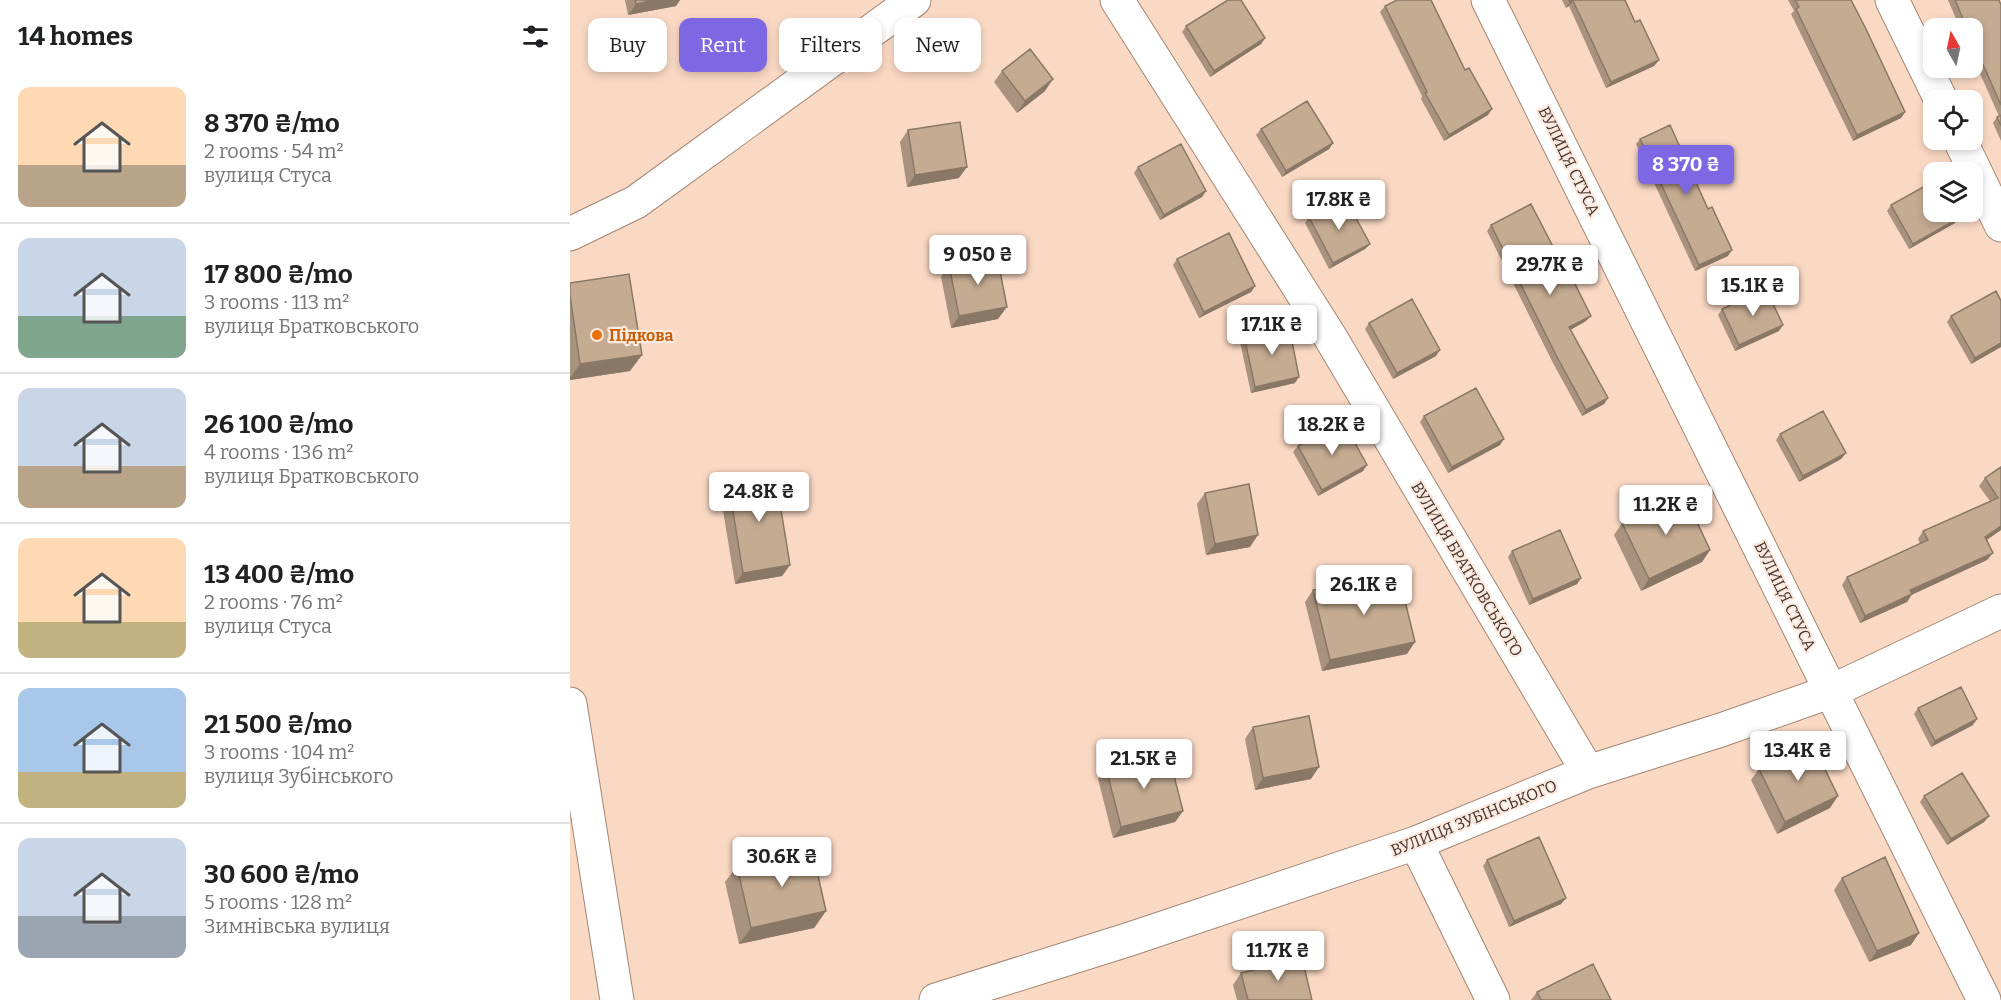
<!DOCTYPE html>
<meta charset="utf-8">
<style>
body{margin:0;font-family:Bitter,serif;background:#f6f6f6;color:#202124;height:100vh;display:flex;flex-direction:column;font-size:22px;white-space:nowrap}
*{box-sizing:border-box;margin:0}
p{font-size:20px;color:#757577}
.icon{flex:none;width:33px;height:33px;fill:none;stroke:currentColor;stroke-width:2;stroke-linecap:round;stroke-linejoin:round}
.map{position:relative;flex:1;overflow:hidden}
.drawer{display:flex;flex-direction:column;background:#fff;width:570px}
.drawer>*{flex:none}
.hud{position:absolute;left:18px;top:18px;width:570px;height:54px;display:flex;gap:12px}
.needle{width:39px;rotate:351deg}
.controls{position:absolute;left:1353px;top:18px;display:grid;gap:12px}
.controls a{display:grid;place-items:center;width:60px;height:60px;border-radius:12px;background:#fff;box-shadow:0 3px 9px #0003;font-size:30px}
.price{position:absolute;translate:-50% -51px;padding:0 14px;border-radius:6px;background:#fff;color:#222;font-size:20px;line-height:39px;filter:drop-shadow(0 2px 3px #0008)}
.price::after{content:'';position:absolute;left:50%;top:36px;width:18px;height:14px;margin-left:-9px;background:inherit;clip-path:polygon(0 0,100% 0,50% 100%)}
.price.active{background:#7d67e3;color:#fff}
ul{padding:0;list-style:none}
li{display:flex;align-items:center;gap:18px;height:150px;padding:0 18px}
li+li{border-top:2px solid #e0e0e0}
li span{display:grid;place-items:center;flex:none;width:168px;height:120px;border-radius:12px;color:#555}
li>.icon{margin-inline-start:auto}
span .icon{width:72px;height:72px;fill:#fffc;stroke-width:1}
li b{font-size:26px}
h2{display:flex;justify-content:space-between;align-items:center;height:72px;padding:0 18px;font-size:26px}
.tag{padding:0 21px;border-radius:12px;background:#fff;box-shadow:0 3px 9px #0003;font-size:21px;line-height:54px}
.tag.active{background:#7d67e3;color:#fff}
main{display:flex;flex:1;min-height:0}
.map>svg:first-child{display:block}
.lines{fill:none;stroke-linecap:round;stroke-linejoin:round}
.minor-casing{stroke:#a38572;stroke-width:35}
.major-casing{stroke:#a38572;stroke-width:35}
.minor{stroke:#fff;stroke-width:33}
.major{stroke:#fff;stroke-width:33}
.wall{fill:#a9937e}
.shaded-wall{fill:#8a7866}
.building{fill:#c5ab92;stroke:#8a7866;stroke-width:1.5}
.food-dot{fill:#e8710a;stroke:#fde9dd;stroke-width:2}
.labels{text-anchor:middle;dominant-baseline:central;stroke-width:4.5;stroke-linejoin:round;paint-order:stroke}
.street-label{font-size:16px;fill:#42352d;stroke:#fde9dd}
.food-label{font-size:16px;font-weight:bold;fill:#c56008;stroke:#fde9dd;text-anchor:start}
</style>
<main>
<section class="drawer">
<h2>14 homes<svg class="icon" aria-label="filters" viewBox="0 0 24 24"><path d="M4 7h16M4 17h16"/><circle cx="9" cy="7" r="2"/><circle cx="15" cy="17" r="2"/></svg></h2>
<ul>
<li><span style="background:linear-gradient(#ffd9b3 65%,#b9a48a 0)"><svg class="icon" aria-label="home" viewBox="0 0 24 24"><path d="M3 11l9-7 9 7M6 9v11h12V9"/></svg></span><div><b>8 370 ₴/mo</b><p>2 rooms · 54 m²</p><p>вулиця Стуса</p></div></li>
<li><span style="background:linear-gradient(#c9d6e8 65%,#7fa58c 0)"><svg class="icon" aria-label="home" viewBox="0 0 24 24"><path d="M3 11l9-7 9 7M6 9v11h12V9"/></svg></span><div><b>17 800 ₴/mo</b><p>3 rooms · 113 m²</p><p>вулиця Братковського</p></div></li>
<li><span style="background:linear-gradient(#c9d6e8 65%,#b9a48a 0)"><svg class="icon" aria-label="home" viewBox="0 0 24 24"><path d="M3 11l9-7 9 7M6 9v11h12V9"/></svg></span><div><b>26 100 ₴/mo</b><p>4 rooms · 136 m²</p><p>вулиця Братковського</p></div></li>
<li><span style="background:linear-gradient(#ffd9b3 70%,#c2b280 0)"><svg class="icon" aria-label="home" viewBox="0 0 24 24"><path d="M3 11l9-7 9 7M6 9v11h12V9"/></svg></span><div><b>13 400 ₴/mo</b><p>2 rooms · 76 m²</p><p>вулиця Стуса</p></div></li>
<li><span style="background:linear-gradient(#a9c7e8 70%,#c2b280 0)"><svg class="icon" aria-label="home" viewBox="0 0 24 24"><path d="M3 11l9-7 9 7M6 9v11h12V9"/></svg></span><div><b>21 500 ₴/mo</b><p>3 rooms · 104 m²</p><p>вулиця Зубінського</p></div></li>
<li><span style="background:linear-gradient(#c9d6e8 65%,#9aa5b1 0)"><svg class="icon" aria-label="home" viewBox="0 0 24 24"><path d="M3 11l9-7 9 7M6 9v11h12V9"/></svg></span><div><b>30 600 ₴/mo</b><p>5 rooms · 128 m²</p><p>Зимнівська вулиця</p></div></li>
</ul>
</section>
<div class="map">
<svg width="1431" height="1000" viewBox="0 0 1431 1000">
<rect width="100%" height="100%" fill="#fad9c4"/>
<g class="lines">
<defs>
<path id="minor" d="M547,0l212,335 259,437
M918,0l496,1000
M1322,0l49,100
M1390,140l41,85
M0,234l66,-32 278,-202
M846,843l77,157
M366,1000l194,-61 286,-96 172,-71 133,-42 111,-39 169,-80"/>
<path id="major" d="M0,704l47,296"/>
</defs>
<!-- minor casing -->
<use href="#minor" class="minor-casing"/>
<!-- major casing -->
<use href="#major" class="major-casing"/>
<!-- minor -->
<use href="#minor" class="minor"/>
<!-- major -->
<use href="#major" class="major"/>
</g>
<!-- wall -->
<path class="wall" d="M55,0h55l-4,6 -48,9z
M992,0h63l10,22 24,38 -5,6 -48,22 -37,-82 -3,2z
M1218,0h63l54,112 -4,6 -48,23 -62,-127 3,-3z
M1378,0h51l2,5v136l-8,-18 4,-6 2,-1 -27,-60v-28h-12z
M815,6l80,64 23,45 -44,26 -23,-42 1,-3 -42,-84z
M616,26l79,12 -4,6 -51,33 -28,-45z
M432,71l43,20 -28,22 -23,-31z
M691,129l72,14 -4,6 -47,28 -26,-42z
M338,130l51,48 -52,9 -7,-45z
M1070,139l88,117 -33,15 -59,-127z
M568,167l68,24 -4,6 -42,23 -26,-47z
M1321,205l64,18 -46,26 -22,-38z
M739,217l61,27 -5,5 -36,20 -24,-46z
M921,225l95,96 -16,9 38,68 -4,6 -22,12 -29,-53 -66,-132z
M607,259l78,27 -4,6 -52,26 -26,-53z
M379,265l49,54 -47,9 -10,-51z
M0,283l60,88 -60,9z
M1152,309l57,22 -44,20 -17,-36z
M1381,316l50,31 -30,17 -24,-42z
M799,323l67,33 -43,23 -28,-50z
M674,336l51,47 -44,10 -11,-51z
M854,416l76,29 -52,28 -28,-51z
M1210,434l66,19 -5,6 -42,23 -23,-42z
M728,446l65,25 -45,25 -25,-44z
M1431,467v63l-14,10 6,13 -6,7 -75,34 -5,8 -47,21 -18,-38 5,-8 73,-33 -2,-5 5,-8 67,-30 -11,-15 6,-8z
M158,481l62,84 -8,11 -47,8 -15,-92z
M635,493l45,54 -44,8 -9,-51z
M1052,523l88,27 -8,12 -61,29 -27,-56z
M942,551l69,27 -4,6 -48,21 -21,-48z
M743,590l94,64 -85,17 -17,-69z
M1348,708l55,17 -42,22 -17,-33z
M683,727l58,52 -56,11 -10,-51z
M536,768l77,43 -8,11 -62,16 -15,-59z
M1189,769l71,39 -53,26 -26,-54z
M1354,796l65,20 -5,6 -37,23 -27,-43z
M917,860l79,38 -5,6 -52,23 -26,-61z
M167,866l89,45 -12,17 -75,16 -14,-62z
M1272,878l69,67 -42,17 -35,-72z
M671,973l71,27h-75l-4,-15z
M967,992l74,8h-80z"/>
<!-- shaded-wall -->
<path class="shaded-wall" d="M84,0h26l-4,6 -48,9 8,-11z
M1003,1l-4,5 -3,2 4,-6z
M695,38l-4,6 -51,33 4,-6z
M1089,60l-5,6 -48,22 5,-6z
M483,79l-8,12 -28,22 8,-12z
M922,109l-4,6 -44,26 5,-6z
M1335,112l-4,6 -48,23 4,-6z
M763,143l-4,6 -47,28 4,-6z
M397,167l-8,11 -52,9 8,-12z
M636,191l-4,6 -42,23 4,-5z
M1389,218l-4,5 -46,26 4,-5z
M800,244l-5,5 -36,20 4,-6z
M1162,250l-4,6 -33,15 4,-6z
M685,286l-4,6 -52,26 5,-6z
M437,307l-9,12 -47,9 8,-12z
M1021,316l-5,5 -21,12 4,-6z
M1213,325l-4,6 -44,20 4,-6z
M1431,343v4l-30,17 4,-6z
M870,350l-4,6 -43,23 4,-6z
M72,355l-12,16 -60,9v-2l10,-14z
M729,377l-4,6 -44,10 4,-6z
M1038,398l-4,6 -22,12 4,-6z
M934,439l-4,6 -52,28 4,-6z
M1276,453l-5,6 -42,23 4,-6z
M797,465l-4,6 -45,25 4,-6z
M1431,526v4l-21,14 5,-7z
M688,535l-8,12 -44,8 9,-11z
M1140,550l-8,12 -61,29 8,-12z
M1423,553l-6,7 -82,38 5,-8z
M220,565l-8,11 -47,8 8,-11z
M1011,578l-4,6 -48,21 4,-6z
M1342,594l-5,8 -47,21 5,-7z
M845,642l-8,12 -85,17 8,-11z
M1407,719l-4,6 -42,22 4,-6z
M749,767l-8,12 -56,11 8,-12z
M1268,796l-8,12 -53,26 8,-12z
M613,811l-8,11 -62,16 8,-11z
M1419,816l-5,6 -37,23 4,-6z
M996,898l-5,6 -52,23 5,-6z
M256,911l-12,17 -75,16 12,-16z
M1349,933l-8,12 -42,17 8,-11z"/>
<!-- building -->
<path class="building" d="M65,0h19l-18,4z
M658,0h13l24,38 -51,33 -28,-45z
M827,0h34l34,70 4,-2 23,41 -43,26 -24,-42 2,-1 -42,-86z
M999,0h56l10,22 5,-2 19,40 -48,22 -38,-81 -3,1z
M1225,0h56l15,29 39,83 -48,23 -61,-126 3,-2z
M1385,0h44l2,5v100l-29,-65v-12h-5z
M460,49l23,30 -28,22 -23,-30z
M737,101l26,42 -47,28 -25,-42z
M1431,115v11l-4,-9z
M390,122l7,45 -52,8 -7,-45z
M1100,125l38,84 4,-2 20,43 -33,15 -59,-126z
M611,144l25,47 -42,24 -26,-48z
M1364,181v31h22l3,6 -46,26 -22,-39z
M775,198l25,46 -37,19 -24,-46z
M961,204l32,62 2,-2 26,52 -22,11 39,71 -22,12 -29,-53 -66,-132z
M659,233l26,53 -51,26 -27,-53z
M427,256l10,51 -48,9 -10,-51z
M59,274l13,81 -62,9 -10,-69v-12z
M1196,289l17,36 -44,20 -17,-36z
M1426,291l5,10v42l-26,15 -24,-42z
M842,299l28,51 -43,23 -28,-50z
M719,326l10,51 -44,10 -11,-51z
M906,388l28,51 -52,28 -28,-51z
M1253,411l23,42 -43,23 -23,-42z
M773,421l24,44 -45,25 -24,-44z
M1431,467v59l-16,11 8,16 -83,37 2,4 -47,22 -18,-39 81,-37 -5,-9 75,-33 -13,-20z
M205,473l15,92 -47,8 -15,-92z
M679,484l9,51 -43,9 -10,-51z
M1114,494l26,56 -61,29 -27,-56z
M990,530l21,48 -48,21 -21,-48z
M828,572l17,70 -85,18 -17,-70z
M1391,687l16,32 -42,22 -17,-33z
M739,716l10,51 -56,11 -10,-51z
M1242,743l26,53 -53,26 -26,-53z
M598,752l15,59 -62,16 -15,-59z
M1392,773l27,43 -38,23 -27,-43z
M969,837l27,61 -52,23 -27,-61z
M242,849l14,62 -75,17 -14,-62z
M1315,857l34,76 -42,18 -35,-73z
M732,958l10,42h-64l-7,-27z
M1023,964l18,36h-70l-4,-8z"/>
<!-- markers -->
<circle class="food-dot" cx="27" cy="335" r="6"/>
<g class="labels">
<!-- street labels -->
<g class="street-label">
<text transform="translate(999 161) rotate(64)">ВУЛИЦЯ СТУСА</text>
<text transform="translate(897 569) rotate(59)">ВУЛИЦЯ БРАТКОВСЬКОГО</text>
<text transform="translate(1215 596) rotate(64)">ВУЛИЦЯ СТУСА</text>
<text transform="translate(904 818) rotate(-22)">ВУЛИЦЯ ЗУБІНСЬКОГО</text>
</g>
<!-- food labels -->
<g class="food-label">
<text x="39" y="335">Підкова</text>
</g>
</g>
</svg>
<div class="controls">
<a><svg class="needle" viewBox="-14 -14 28 28"><path d="M0-13l5 13h-10z" fill="#e53935"/><path d="M0 13l5-13h-10z" fill="#757577"/></svg></a>
<a><svg class="icon" aria-label="locate" viewBox="0 0 24 24"><circle cx="12" cy="12" r="6"/><path d="M12 2v4M12 18v4M2 12h4M18 12h4"/></svg></a>
<a><svg class="icon" aria-label="layers" viewBox="0 0 24 24"><path d="M12 4l9 5-9 5-9-5zM3 14l9 5 9-5"/></svg></a>
</div>
<b class="price active" style="left:1116px;top:196px">8 370 ₴</b>
<b class="price" style="left:769px;top:231px">17.8K ₴</b>
<b class="price" style="left:408px;top:286px">9 050 ₴</b>
<b class="price" style="left:980px;top:296px">29.7K ₴</b>
<b class="price" style="left:1183px;top:317px">15.1K ₴</b>
<b class="price" style="left:702px;top:356px">17.1K ₴</b>
<b class="price" style="left:762px;top:456px">18.2K ₴</b>
<b class="price" style="left:189px;top:523px">24.8K ₴</b>
<b class="price" style="left:1096px;top:536px">11.2K ₴</b>
<b class="price" style="left:794px;top:616px">26.1K ₴</b>
<b class="price" style="left:1228px;top:782px">13.4K ₴</b>
<b class="price" style="left:574px;top:790px">21.5K ₴</b>
<b class="price" style="left:212px;top:888px">30.6K ₴</b>
<b class="price" style="left:708px;top:982px">11.7K ₴</b>
<div class="hud">
<a class="tag">Buy</a>
<a class="tag active">Rent</a>
<a class="tag">Filters</a>
<a class="tag">New</a>
</div>
</div>
</main>
